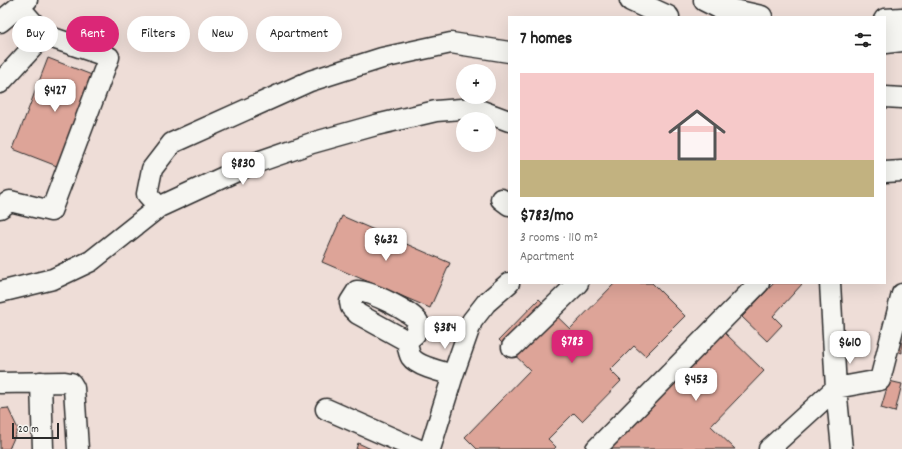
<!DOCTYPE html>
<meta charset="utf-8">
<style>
body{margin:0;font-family:Dekko,sans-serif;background:#f6f6f6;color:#222;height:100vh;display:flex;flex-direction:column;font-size:15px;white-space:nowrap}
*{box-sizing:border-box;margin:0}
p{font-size:13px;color:#767676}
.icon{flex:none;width:22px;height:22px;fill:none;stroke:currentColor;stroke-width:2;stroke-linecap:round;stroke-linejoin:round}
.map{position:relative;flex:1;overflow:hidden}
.details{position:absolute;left:508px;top:16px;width:378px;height:268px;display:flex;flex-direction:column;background:#fff;border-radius:0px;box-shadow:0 4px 16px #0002}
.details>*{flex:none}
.top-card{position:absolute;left:12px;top:16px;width:380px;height:36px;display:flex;gap:8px}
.controls{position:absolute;left:456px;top:64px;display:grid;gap:8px}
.controls a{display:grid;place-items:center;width:40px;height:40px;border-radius:50%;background:#fff;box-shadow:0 4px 16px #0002;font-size:20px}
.scale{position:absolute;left:12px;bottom:10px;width:47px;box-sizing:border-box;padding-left:4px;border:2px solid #2b2b2b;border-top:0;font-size:11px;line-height:14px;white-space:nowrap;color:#2b2b2b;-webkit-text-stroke:3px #f6f6f2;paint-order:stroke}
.price{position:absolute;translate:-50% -34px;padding:0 9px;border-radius:8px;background:#fff;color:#222;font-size:13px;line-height:26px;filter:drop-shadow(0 1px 2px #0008)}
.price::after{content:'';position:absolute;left:50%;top:24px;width:12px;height:9px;margin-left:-6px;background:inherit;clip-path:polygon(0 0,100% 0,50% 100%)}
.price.current{background:#db2777;color:#fff}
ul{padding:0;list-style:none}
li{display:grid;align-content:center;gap:8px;height:212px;padding:0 12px}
li span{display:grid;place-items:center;height:124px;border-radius:0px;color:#555}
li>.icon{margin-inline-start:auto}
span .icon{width:72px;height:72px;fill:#fffc;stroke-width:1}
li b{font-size:17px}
h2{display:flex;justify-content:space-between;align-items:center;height:48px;padding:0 12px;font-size:17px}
.pill{padding:0 14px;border-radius:18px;background:#fff;box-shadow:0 4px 16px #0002;font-size:14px;line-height:36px}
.pill.current{background:#db2777;color:#fff}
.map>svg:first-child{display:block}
.building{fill:#dda498;stroke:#2b2b2b}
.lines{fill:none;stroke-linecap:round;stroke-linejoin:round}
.minor-casing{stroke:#2b2b2b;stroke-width:23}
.highway-casing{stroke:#2b2b2b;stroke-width:25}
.minor{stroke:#f6f6f2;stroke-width:20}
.highway{stroke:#f6f6f2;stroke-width:22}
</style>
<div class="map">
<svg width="902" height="449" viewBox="0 0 902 449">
<rect width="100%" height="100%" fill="#eeddd7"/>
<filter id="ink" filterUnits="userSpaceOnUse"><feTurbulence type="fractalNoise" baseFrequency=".025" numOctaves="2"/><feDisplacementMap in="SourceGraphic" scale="8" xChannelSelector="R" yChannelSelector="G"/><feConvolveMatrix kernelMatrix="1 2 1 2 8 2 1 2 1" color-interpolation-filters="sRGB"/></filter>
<g filter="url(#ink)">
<!-- building -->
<path class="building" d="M48,58l49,19 -35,91 -49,-19z
M342,216l108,47 -20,45 -108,-46z
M615,283h37l33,33 -40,40 -11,-10 -24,24 11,11 -39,40 -8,-8 -26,26 8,8 -2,2h-77l-12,-12 65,-67 -31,-30 40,-41 31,30z
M774,283h29l-30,33 9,9 -15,16 -25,-24z
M723,331l41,40 -53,55 24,23h-125z
M902,331v22l-5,-2z
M889,381l13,3 -7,28 -14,-4z
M8,408l10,21 -9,20h-9v-40z
M358,443l13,6h-15z"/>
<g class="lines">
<defs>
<path id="minor" d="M0,22l27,-22
M0,83l44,-48
M885,97l17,1
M885,172l17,-1
M501,199l8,6
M159,207l-12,-13 5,-25 20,-26 138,-62 72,-23 69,-15 58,9
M0,208l10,-7 41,10 58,-154 -65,-22 -25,-28
M830,283l6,105 6,61
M357,291c11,-1 56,21 61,31l-3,12 -8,7 -49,-27 -7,-7 -1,-5z
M0,292l53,-13 38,-18 68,-54 93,-43 60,-21 64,-18 60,-14 38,-3 35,13
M407,341c1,5 1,11 4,16 6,9 31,15 42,18
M512,347l66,-64
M41,382l2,67
M0,383l65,-1 6,1 3,5 4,61
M326,409l91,40
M430,449l23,-74 19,-54 14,-18 23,-20
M596,449l163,-166
M769,449l67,-61 44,-8 22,-86"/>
<path id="highway" d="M631,0l37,17
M705,0l16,8 40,9
M885,20l17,-1
M885,42l17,-2"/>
</defs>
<!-- minor casing -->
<use href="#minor" class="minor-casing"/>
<!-- highway casing -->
<use href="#highway" class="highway-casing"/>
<!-- minor -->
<use href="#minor" class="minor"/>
<!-- highway -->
<use href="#highway" class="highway"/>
</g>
</g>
</svg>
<div class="controls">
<a>+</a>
<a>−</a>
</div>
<div class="scale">20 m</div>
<b class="price" style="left:55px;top:113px">$427</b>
<b class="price" style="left:243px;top:186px">$830</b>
<b class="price" style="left:386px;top:262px">$632</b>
<b class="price" style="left:445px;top:350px">$384</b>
<b class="price current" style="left:572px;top:364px">$783</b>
<b class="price" style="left:850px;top:365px">$610</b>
<b class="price" style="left:696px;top:402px">$453</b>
<div class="top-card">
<a class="pill">Buy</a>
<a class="pill current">Rent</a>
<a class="pill">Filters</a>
<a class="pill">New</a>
<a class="pill">Apartment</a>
</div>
<section class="details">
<h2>7 homes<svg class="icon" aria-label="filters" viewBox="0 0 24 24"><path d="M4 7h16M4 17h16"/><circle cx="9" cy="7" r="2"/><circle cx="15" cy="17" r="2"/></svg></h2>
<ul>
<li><span style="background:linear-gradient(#f6c9c9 70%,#c2b280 0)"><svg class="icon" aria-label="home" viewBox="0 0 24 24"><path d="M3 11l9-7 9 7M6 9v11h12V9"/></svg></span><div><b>$783/mo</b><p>3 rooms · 110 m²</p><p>Apartment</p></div></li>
</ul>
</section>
</div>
